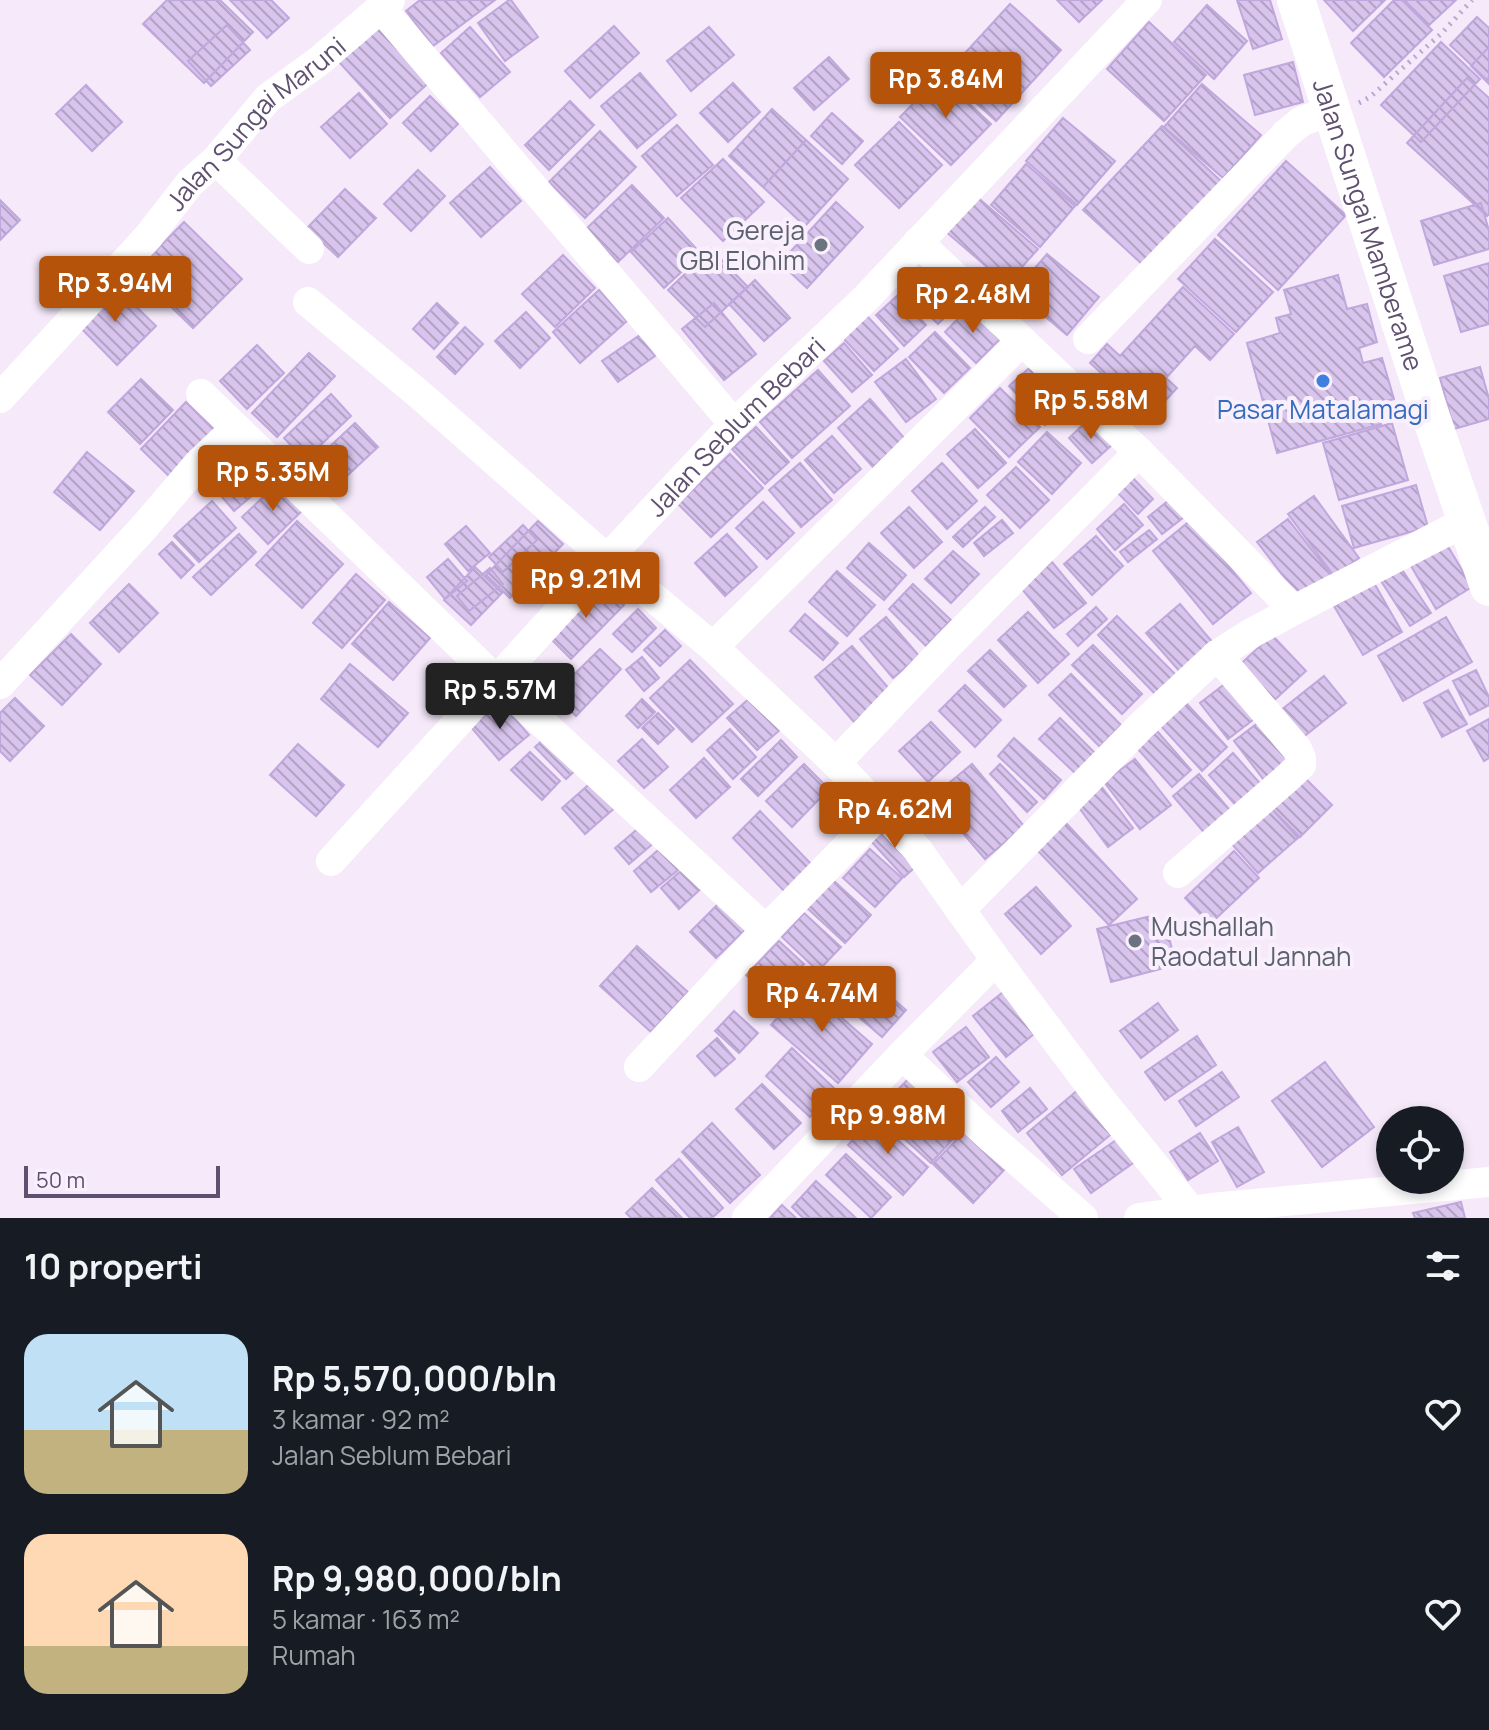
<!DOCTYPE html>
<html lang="id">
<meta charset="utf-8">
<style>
body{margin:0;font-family:Manrope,sans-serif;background:#242831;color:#f1f3f6;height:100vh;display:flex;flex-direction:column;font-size:30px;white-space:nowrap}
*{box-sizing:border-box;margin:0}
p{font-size:26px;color:#9ea1a6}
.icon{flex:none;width:44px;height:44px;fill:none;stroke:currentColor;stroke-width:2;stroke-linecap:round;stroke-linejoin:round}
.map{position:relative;height:1218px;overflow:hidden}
.details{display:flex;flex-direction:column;background:#171b24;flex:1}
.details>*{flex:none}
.fabs{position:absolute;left:1376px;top:1106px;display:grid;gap:16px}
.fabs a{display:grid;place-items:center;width:88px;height:88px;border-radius:50%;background:#171b24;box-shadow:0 4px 12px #0003;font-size:40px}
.scale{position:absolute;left:24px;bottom:20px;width:196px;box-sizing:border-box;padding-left:8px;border:4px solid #5f5071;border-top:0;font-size:22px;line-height:28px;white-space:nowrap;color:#5f5071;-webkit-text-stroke:6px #f9effd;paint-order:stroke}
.price{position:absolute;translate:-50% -68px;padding:0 18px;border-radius:8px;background:#b45309;color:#fff;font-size:26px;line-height:52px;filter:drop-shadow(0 2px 4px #0008)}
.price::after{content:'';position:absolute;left:50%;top:48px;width:24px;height:18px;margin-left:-12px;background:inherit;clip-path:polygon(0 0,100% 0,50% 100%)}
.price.on{background:#222;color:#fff}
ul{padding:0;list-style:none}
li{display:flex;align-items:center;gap:24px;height:200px;padding:0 24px}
li span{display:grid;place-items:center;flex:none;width:224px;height:160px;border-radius:24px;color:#555}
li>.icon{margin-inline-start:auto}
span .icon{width:96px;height:96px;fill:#fffc;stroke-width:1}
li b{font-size:34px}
h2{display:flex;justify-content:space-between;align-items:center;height:96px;padding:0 24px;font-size:34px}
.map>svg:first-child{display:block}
.building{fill:url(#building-back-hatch);stroke:#c0a7dc;stroke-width:2}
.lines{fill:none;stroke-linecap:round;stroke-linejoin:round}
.path{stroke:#bba7d1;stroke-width:5;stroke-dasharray:2 6;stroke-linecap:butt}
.minor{stroke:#fff;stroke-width:30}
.tertiary{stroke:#fff;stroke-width:38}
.worship-dot{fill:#6b7280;stroke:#f9effd;stroke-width:3}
.shop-dot{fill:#3f7fe0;stroke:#f9effd;stroke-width:3}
.labels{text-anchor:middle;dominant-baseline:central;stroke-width:8;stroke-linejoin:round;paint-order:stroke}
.street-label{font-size:26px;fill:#5f5071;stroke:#f9effd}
.worship-label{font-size:26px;fill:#5b616d;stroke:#f9effd;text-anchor:end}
.shop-label{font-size:26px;fill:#366cbe;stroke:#f9effd}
</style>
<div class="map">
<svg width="1489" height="1218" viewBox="0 0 1489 1218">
<defs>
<pattern id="building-back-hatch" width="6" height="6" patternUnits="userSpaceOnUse" patternTransform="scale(2)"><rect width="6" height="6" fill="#d8c4ec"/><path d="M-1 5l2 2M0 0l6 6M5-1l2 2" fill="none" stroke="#b2a2c4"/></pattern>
</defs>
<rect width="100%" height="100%" fill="#f5e9fa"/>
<!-- building -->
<path class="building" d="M167,0h53l33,32 -49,51 -61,-59z
M230,0h41l18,18 -22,20z
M420,0h75l-62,46 -27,-35z
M509,0h2l27,37 -33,24 -27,-38z
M1057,0h45l-23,22z
M1237,0h33l12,39 -29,10z
M1324,0h61l-32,31z
M1394,0h8l30,30 -48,47 -33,-34z
M1404,0h52l-28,26z
M1010,4l51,46 -65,71 -51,-46z
M1207,5l40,36 -33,38 -40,-37z
M1477,17l12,11v49l-2,3 -37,-35z
M384,21l51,56 -45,41 -51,-56z
M1149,22l57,53 -42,46 -57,-52z
M227,25l23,25 -39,36 -23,-25z
M614,26l25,27 -49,45 -25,-27z
M470,27l40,45 -30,25 -39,-44z
M709,27l25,28 -43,36 -24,-30z
M1441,42l39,37 -59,63 -40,-37z
M1489,47v37l-18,-18z
M829,57l20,22 -35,31 -20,-22z
M1293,62l10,40 -48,13 -11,-40z
M640,73l36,42 -39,33 -36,-42z
M940,76l51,48 -40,41 -51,-48z
M1467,78l22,20v116l-2,2 -80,-73z
M733,83l27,29 -32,30 -28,-29z
M1202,84l59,51 -38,43 -59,-51z
M86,85l36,37 -30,29 -36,-37z
M359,93l28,31 -37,34 -29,-31z
M430,96l28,28 -27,27 -28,-28z
M570,101l24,24 -45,45 -24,-25z
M772,109l34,31 -43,47 -34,-31z
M832,113l31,28 -21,23 -31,-28z
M1063,118l52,43 -38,44 -51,-44z
M899,122l43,43 -43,43 -44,-43z
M677,125l36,40 -36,31 -35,-40z
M1162,126l60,56 -79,83 -60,-55z
M600,131l36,36 -51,51 -36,-36z
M806,140l42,39 -43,47 -42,-39z
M723,159l41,43 -41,39 -42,-43z
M1286,161l60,54 -68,75 -60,-55z
M1026,164l49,42 -35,41 -49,-42z
M490,167l31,34 -40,36 -31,-34z
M418,170l27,26 -34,35 -27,-27z
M632,185l32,33 -46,44 -32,-33z
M345,189l31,29 -38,39 -31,-29z
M976,196l62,53 -31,35 -62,-53z
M0,200l20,20 -20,20z
M836,202l27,25 -56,61 -27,-25z
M1481,203l8,28v18l-55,16 -13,-44z
M668,218l33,36 -37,34 -33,-36z
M184,222l58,57 -49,49 -58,-56z
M1215,239l58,53 -37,40 -58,-53z
M711,249l37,38 -43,40 -37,-37z
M1047,254l52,43 -32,38 -52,-44z
M563,255l32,33 -40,39 -33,-33z
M928,263l36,35 -26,26 -36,-35z
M1489,263v61l-28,8 -17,-56z
M1338,275l9,34 20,-5 10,38 -18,6 4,15 19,-5 12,41 -19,5 6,20 -104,29 -30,-110 33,-10 -4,-15 15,-4 -7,-24z
M755,280l35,38 -26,23 -35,-37z
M112,283l44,43 -39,39 -43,-44z
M1183,287l51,47 -24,26 -15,-14 -29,32 11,10 -27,29 -60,-54 17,-19 13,12z
M599,290l28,31 -47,42 -27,-31z
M898,295l28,30 -22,21 -28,-31z
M437,303l21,20 -24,26 -21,-20z
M714,303l42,51 -32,26 -42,-51z
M969,307l32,31 -25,25 -31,-31z
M526,312l24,26 -30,30 -25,-27z
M867,316l31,33 -24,22 -31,-33z
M465,327l18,17 -28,30 -18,-17z
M935,332l35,36 -26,25 -35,-36z
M640,335l15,21 -37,26 -16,-21z
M844,343l28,32 -20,17 -28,-31z
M257,345l27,28 -37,36 -27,-28z
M309,353l26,23 -58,61 -25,-24z
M906,359l30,40 -30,23 -31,-40z
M1037,361l36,39 -28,25 -36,-39z
M1480,367l9,32v20l-35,10 -14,-51z
M818,370l32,36 -58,52 -32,-36z
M141,379l32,31 -33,34 -32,-32z
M1000,388l40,39 -31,30 -39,-39z
M331,394l20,22 -46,44 -21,-22z
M870,399l35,40 -32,28 -35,-39z
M186,402l30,29 -45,47 -30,-29z
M1089,419l24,25 -21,19 -23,-25z
M355,423l23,24 -44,41 -23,-24z
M1392,423l16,57 -69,20 -16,-57z
M756,427l33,35 -24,22 -33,-35z
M975,429l31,34 -28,25 -31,-34z
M1047,432l34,31 -29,31 -34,-32z
M832,436l29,33 -27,24 -29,-33z
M242,443l30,36 -38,32 -30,-35z
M87,452l47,39 -34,39 -46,-38z
M730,454l33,34 -52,49 -33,-33z
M800,463l32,37 -31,27 -32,-37z
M942,463l35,38 -30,28 -35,-38z
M1016,467l33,33 -29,28 -33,-33z
M1131,476l22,23 -15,15 -22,-23z
M279,482l25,27 -36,35 -26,-27z
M1416,485l12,42 -74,21 -12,-42z
M1174,496l14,18 -26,20 -14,-17z
M1314,496l45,62 -25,18 -46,-62z
M212,501l24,27 -37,34 -25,-26z
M763,502l31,31 -27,26 -31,-31z
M1124,504l19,21 -28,25 -18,-21z
M909,507l33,35 -28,26 -33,-35z
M985,507l10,10 -32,30 -10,-10z
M1288,519l44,57 -31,23 -44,-57z
M1002,520l11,13 -29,23 -10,-13z
M1191,520l60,73 -38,31 -60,-73z
M297,521l46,43 -41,44 -46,-43z
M538,521l25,23 -53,54 -24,-23z
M523,525l14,15 -34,32 -14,-15z
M466,526l24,27 -22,18 -23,-27z
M1149,530l8,9 -29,23 -8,-10z
M239,534l17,18 -45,43 -18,-18z
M727,534l30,33 -32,29 -30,-33z
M1096,536l27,30 -31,29 -28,-31z
M172,542l22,23 -13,13 -22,-24z
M869,543l37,32 -22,25 -37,-32z
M1446,543l26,44 -36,22 -26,-45z
M953,551l26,23 -28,29 -26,-24z
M448,559l19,22 -22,18 -18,-22z
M1052,562l34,41 -32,25 -33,-40z
M475,567l27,26 -31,32 -27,-25z
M490,568l13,16 -34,27 -12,-15z
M1401,568l30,45 -21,13 -29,-45z
M837,571l38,34 -28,31 -38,-34z
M356,574l29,26 -43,48 -29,-25z
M601,582l23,23 -53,54 -24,-24z
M1374,583l28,49 -39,23 -29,-49z
M129,584l29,29 -39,39 -29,-29z
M913,584l38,36 -25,26 -37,-37z
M389,602l41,36 -37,42 -41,-36z
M1180,604l34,40 -33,29 -35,-40z
M1096,607l11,12 -29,27 -11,-12z
M638,609l18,19 -24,24 -19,-18z
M1028,612l41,42 -31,29 -40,-43z
M805,614l33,29 -15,17 -33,-29z
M1117,616l61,61 -20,20 -60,-62z
M886,617l33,39 -26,22 -33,-39z
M1446,617l26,45 -69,39 -25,-45z
M665,630l16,16 -21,20 -16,-16z
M71,634l30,30 -39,41 -32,-30z
M1272,635l34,36 -39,36 -34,-36z
M1093,645l49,49 -20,20 -50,-49z
M852,646l39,45 -37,31 -39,-45z
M600,649l21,20 -45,47 -22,-22z
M990,650l36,36 -22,21 -36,-36z
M642,657l17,21 -15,13 -18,-21z
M690,660l43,44 -41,38 -42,-44z
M350,664l58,49 -30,34 -57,-48z
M1476,670l13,27v8l-19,10 -17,-34z
M1071,674l50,51 -21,22 -51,-52z
M1324,676l22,27 -44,35 -22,-27z
M1230,680l28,36 -30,23 -28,-36z
M965,685l36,35 -26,27 -36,-36z
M1448,690l19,34 -25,13 -18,-34z
M751,697l30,32 -24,21 -30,-32z
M15,698l29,28 -34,35 -10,-10v-38z
M642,699l13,13 -17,16 -12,-12z
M500,702l29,33 -30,25 -28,-33z
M1186,703l41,44 -25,24 -41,-45z
M658,713l16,16 -16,15 -16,-16z
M1060,718l36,36 -20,20 -37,-35z
M1263,719l32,43 -28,22 -33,-43z
M1489,719v39l-5,3 -17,-30z
M931,722l29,30 -32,30 -29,-31z
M730,729l26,28 -23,22 -26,-29z
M1157,731l34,39 -19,17 -35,-39z
M548,735l31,32 -13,12 -31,-32z
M1014,738l47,42 -17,19 -46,-43z
M642,739l26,28 -24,21 -26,-27z
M781,740l16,17 -39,39 -17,-17z
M298,744l46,41 -28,31 -46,-41z
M530,752l30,29 -18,19 -31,-30z
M1233,753l31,35 -24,22 -31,-35z
M704,758l26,29 -34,31 -26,-28z
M1135,759l36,46 -31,24 -36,-47z
M804,764l25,25 -37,38 -26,-26z
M972,764l52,62 -39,33 -53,-62z
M1000,764l37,38 -10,10 -37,-38z
M1199,774l35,41 -26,22 -35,-41z
M1303,776l29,29 -32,32 -29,-29z
M594,780l23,26 -32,28 -23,-26z
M1101,786l32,42 -25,19 -31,-42z
M1270,807l28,31 -40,35 -27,-30z
M760,811l55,57 -28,26 -54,-56z
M886,823l36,38 -18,16 -35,-38z
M1066,823l71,76 -28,26 -72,-75z
M641,826l14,16 -26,22 -14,-16z
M665,844l18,22 -32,26 -17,-21z
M870,849l32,29 -27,29 -32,-29z
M1234,851l25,27 -49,46 -25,-26z
M689,864l18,19 -28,26 -18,-21z
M833,880l38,35 -26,28 -38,-35z
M1036,887l35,39 -30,28 -36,-40z
M723,899l26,27 -33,32 -26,-26z
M804,913l37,34 -23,24 -36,-34z
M1151,916l3,14 12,-3 7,25 -12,4 3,12 -53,14 -14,-53z
M779,941l25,23 -33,35 -25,-24z
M637,946l51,46 -37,40 -51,-46z
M857,967l49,43 -24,27 -49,-42z
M805,986l67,58 -34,39 -67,-58z
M1007,989l33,40 -34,28 -33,-41z
M1158,1003l20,27 -37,28 -21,-27z
M734,1011l24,22 -19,20 -24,-22z
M966,1027l23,30 -32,25 -24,-30z
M1197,1036l19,29 -51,35 -20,-28z
M717,1038l18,21 -20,17 -18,-20z
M792,1048l44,42 -26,27 -44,-41z
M996,1057l23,25 -28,25 -23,-25z
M1325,1062l49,65 -52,40 -50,-66z
M1222,1072l17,25 -43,29 -17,-25z
M909,1078l54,50 -32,35 -55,-50z
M762,1084l39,39 -27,26 -38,-40z
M1030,1088l17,21 -29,23 -16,-21z
M1079,1089l36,42 -53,44 -35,-42z
M873,1118l55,49 -25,28 -55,-50z
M712,1123l48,52 -30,28 -48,-51z
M1238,1127l26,45 -27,15 -25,-45z
M964,1132l40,38 -31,33 -40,-39z
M1200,1133l18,28 -30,19 -18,-28z
M1119,1138l17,23 -45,32 -17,-24z
M846,1154l45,43 -20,21 -45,-43z
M679,1159l44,49 -11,10h-22l-34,-38z
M816,1181l40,37h-53l-11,-11z
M652,1188l30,30h-51l-5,-5z
M1461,1202l4,16h-50l-2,-5z
M782,1205l14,13h-26z"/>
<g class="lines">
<!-- path -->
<path class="path" d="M1359,103l11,-6 72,-64 30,-33"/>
<!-- minor -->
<g class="minor">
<path d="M381,8l353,416"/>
<path d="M216,160l93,89"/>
<path d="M308,302l112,93 187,164 106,88 123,116 81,86 79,111 -94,95 -155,163"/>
<path d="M1088,339l198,-205 16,-13 29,-10"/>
<path d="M201,394l35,34"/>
<path id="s1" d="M0,398l148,-161 42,-54 26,-23 52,-62 51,-37 71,-61"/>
<path d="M1139,452l155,158"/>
<path d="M713,647l309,-306"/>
<path d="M0,684l146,-159 52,-61 38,-36 261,253 269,249"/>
<path d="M836,763l111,-117 192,-194 -221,-210"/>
<path id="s2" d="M331,861l276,-302 127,-135 132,-126 281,-298"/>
<path d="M1178,873l107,-93 16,-15v-7l-4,-9 -80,-94"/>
<path d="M960,910l182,-185 75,-70 33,-21 44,-24 173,-89"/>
<path d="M996,960l102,136 94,116"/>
<path d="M902,1055l89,83 92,80"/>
<path d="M639,1067l127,-137 116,-119"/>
<path d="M1139,1218l72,-10 278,-26"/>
</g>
<!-- tertiary -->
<path class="tertiary" id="s3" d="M1296,0l132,408 61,179"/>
</g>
<!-- markers -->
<g class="worship-dot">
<circle cx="821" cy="245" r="8"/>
<circle cx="1135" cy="941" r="8"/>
</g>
<circle class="shop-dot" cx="1323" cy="381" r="8"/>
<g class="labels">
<!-- street labels -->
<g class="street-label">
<text stroke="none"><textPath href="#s1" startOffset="376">Jalan Sungai Maruni</textPath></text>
<text stroke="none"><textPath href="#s3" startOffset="236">Jalan Sungai Mamberame</textPath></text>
<text stroke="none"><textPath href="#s2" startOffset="594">Jalan Seblum Bebari</textPath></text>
</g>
<!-- worship labels -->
<g class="worship-label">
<text x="805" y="230">Gereja<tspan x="805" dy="30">GBI Elohim</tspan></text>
<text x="1151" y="926" text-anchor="start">Mushallah<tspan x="1151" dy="30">Raodatul Jannah</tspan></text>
</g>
<!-- shop labels -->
<g class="shop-label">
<text x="1323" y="409">Pasar Matalamagi</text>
</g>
</g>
</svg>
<div class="fabs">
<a><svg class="icon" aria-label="locate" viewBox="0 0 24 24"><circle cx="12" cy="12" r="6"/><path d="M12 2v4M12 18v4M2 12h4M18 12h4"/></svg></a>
</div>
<div class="scale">50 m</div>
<b class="price" style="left:946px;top:120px">Rp 3.84M</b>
<b class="price" style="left:115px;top:324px">Rp 3.94M</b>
<b class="price" style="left:973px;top:335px">Rp 2.48M</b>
<b class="price" style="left:1091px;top:441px">Rp 5.58M</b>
<b class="price" style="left:273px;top:513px">Rp 5.35M</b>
<b class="price" style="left:586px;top:620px">Rp 9.21M</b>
<b class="price on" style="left:500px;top:731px">Rp 5.57M</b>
<b class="price" style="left:895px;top:850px">Rp 4.62M</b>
<b class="price" style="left:822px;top:1034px">Rp 4.74M</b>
<b class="price" style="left:888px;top:1156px">Rp 9.98M</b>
</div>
<section class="details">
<h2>10 properti<svg class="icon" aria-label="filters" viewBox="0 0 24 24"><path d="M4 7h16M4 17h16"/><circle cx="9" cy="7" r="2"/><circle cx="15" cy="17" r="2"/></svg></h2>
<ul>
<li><span style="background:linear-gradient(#bfe0f5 60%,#c2b280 0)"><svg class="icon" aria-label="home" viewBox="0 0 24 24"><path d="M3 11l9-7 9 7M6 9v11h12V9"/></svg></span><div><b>Rp 5,570,000/bln</b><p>3 kamar · 92 m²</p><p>Jalan Seblum Bebari</p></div><svg class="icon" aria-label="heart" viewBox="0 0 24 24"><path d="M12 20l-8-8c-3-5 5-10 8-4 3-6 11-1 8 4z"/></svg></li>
<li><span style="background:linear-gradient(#ffd9b3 70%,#c2b280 0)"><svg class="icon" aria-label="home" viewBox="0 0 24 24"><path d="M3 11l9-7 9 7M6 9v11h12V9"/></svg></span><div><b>Rp 9,980,000/bln</b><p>5 kamar · 163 m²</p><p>Rumah</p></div><svg class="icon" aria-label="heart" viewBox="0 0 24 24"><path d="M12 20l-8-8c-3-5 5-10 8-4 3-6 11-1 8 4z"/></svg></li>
</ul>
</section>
